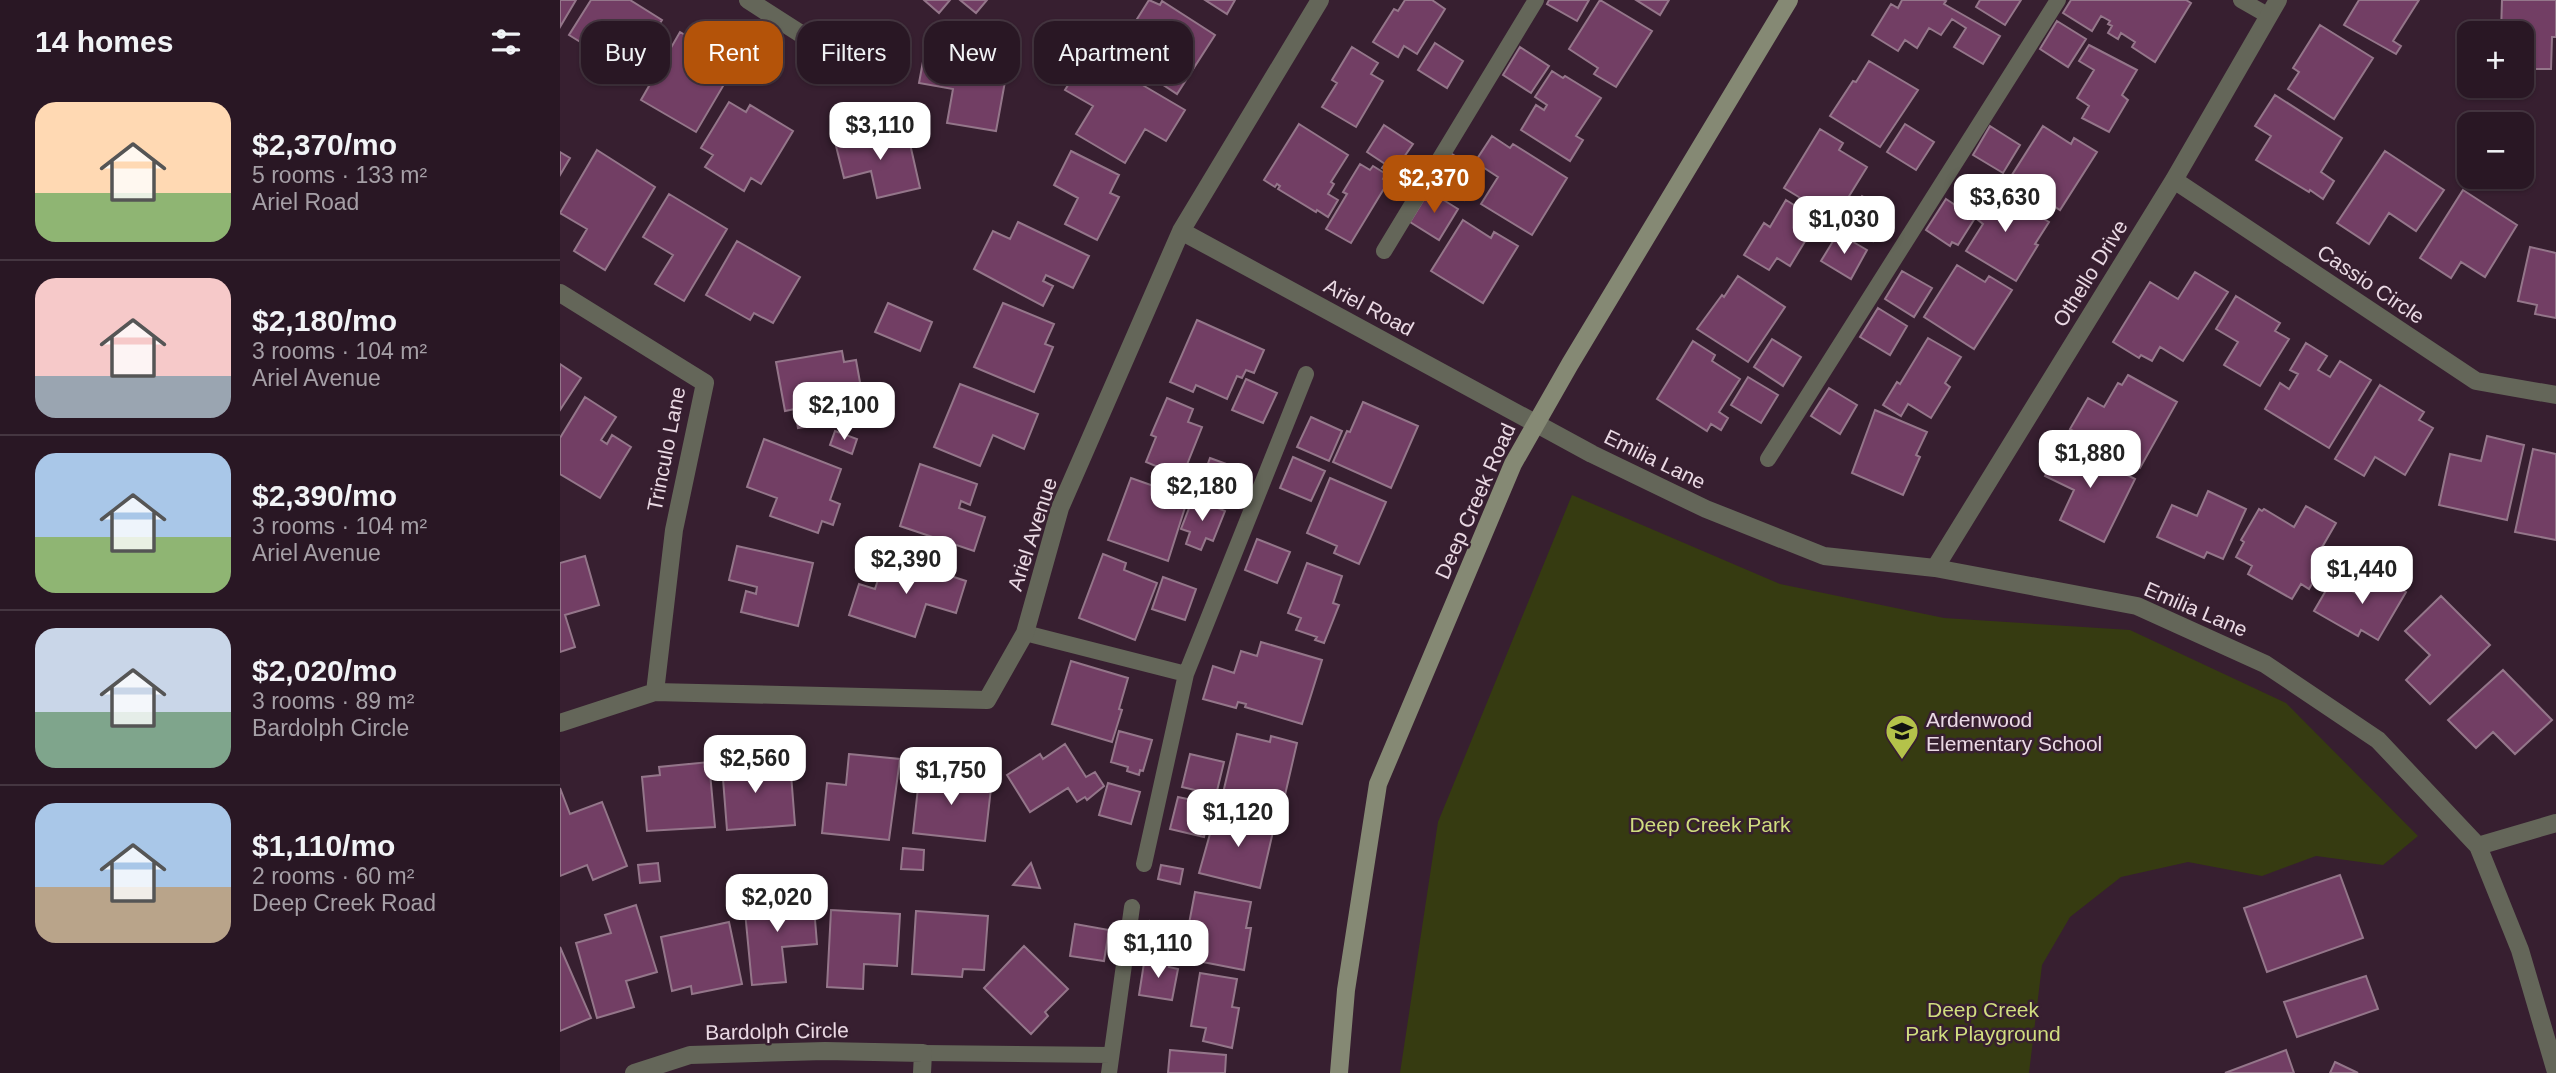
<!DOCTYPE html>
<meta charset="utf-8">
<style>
body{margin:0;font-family:Arial,sans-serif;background:#352431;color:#f1f3f6;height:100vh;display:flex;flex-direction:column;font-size:26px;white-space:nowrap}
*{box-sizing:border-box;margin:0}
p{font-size:23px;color:#a59fa6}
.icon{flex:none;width:38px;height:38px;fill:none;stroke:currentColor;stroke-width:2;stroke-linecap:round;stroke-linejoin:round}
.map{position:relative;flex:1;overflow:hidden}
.details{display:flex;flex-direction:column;background:#291724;width:560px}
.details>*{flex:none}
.hud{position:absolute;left:21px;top:21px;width:665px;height:63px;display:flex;gap:14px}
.controls{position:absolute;left:1897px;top:21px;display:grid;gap:14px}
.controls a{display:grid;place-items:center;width:77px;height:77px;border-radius:14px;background:#291724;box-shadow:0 2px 5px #0004,0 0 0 2px #453641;font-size:35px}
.price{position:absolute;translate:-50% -60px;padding:0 16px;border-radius:14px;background:#fff;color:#222;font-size:23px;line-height:46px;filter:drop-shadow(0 2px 4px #0008)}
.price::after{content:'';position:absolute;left:50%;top:42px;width:21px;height:16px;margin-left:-10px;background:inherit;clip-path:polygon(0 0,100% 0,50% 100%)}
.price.active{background:#b45309;color:#fff}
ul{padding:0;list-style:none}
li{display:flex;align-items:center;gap:21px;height:175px;padding:0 35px}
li+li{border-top:2px solid #453641}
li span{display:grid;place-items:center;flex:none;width:196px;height:140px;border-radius:21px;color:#555}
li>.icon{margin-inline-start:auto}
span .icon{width:84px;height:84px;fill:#fffc;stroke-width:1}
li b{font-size:30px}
h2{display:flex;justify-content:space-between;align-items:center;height:84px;padding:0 35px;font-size:30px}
.tag{padding:0 24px;border-radius:21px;background:#291724;box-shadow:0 2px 5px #0004,0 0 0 2px #453641;font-size:24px;line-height:63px}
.tag.active{background:#b45309;color:#fff}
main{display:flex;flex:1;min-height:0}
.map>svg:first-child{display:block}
.green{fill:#363b11}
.building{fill:#723e64;stroke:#94768a;stroke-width:2}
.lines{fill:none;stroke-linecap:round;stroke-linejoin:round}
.lane{stroke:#646659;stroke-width:16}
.street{stroke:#646659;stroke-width:18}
.secondary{stroke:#858974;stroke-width:18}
.labels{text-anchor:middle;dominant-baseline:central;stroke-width:5;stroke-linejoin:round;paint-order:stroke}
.street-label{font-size:21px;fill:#ead9e4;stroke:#371f30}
.poi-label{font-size:21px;fill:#ead9e4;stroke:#371f30;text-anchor:start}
.park-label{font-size:21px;fill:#d0dd7f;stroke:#371f30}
</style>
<main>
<section class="details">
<h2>14 homes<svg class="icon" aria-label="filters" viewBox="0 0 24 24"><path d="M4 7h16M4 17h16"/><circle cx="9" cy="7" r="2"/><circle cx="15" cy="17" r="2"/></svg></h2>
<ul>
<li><span style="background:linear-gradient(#ffd9b3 65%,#8fb573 0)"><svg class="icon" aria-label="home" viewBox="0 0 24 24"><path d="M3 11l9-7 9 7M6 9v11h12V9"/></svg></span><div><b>$2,370/mo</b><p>5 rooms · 133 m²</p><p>Ariel Road</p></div></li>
<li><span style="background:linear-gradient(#f6c9c9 70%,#9aa5b1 0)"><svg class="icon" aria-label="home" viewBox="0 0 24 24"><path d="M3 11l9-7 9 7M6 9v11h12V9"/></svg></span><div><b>$2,180/mo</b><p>3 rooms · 104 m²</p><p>Ariel Avenue</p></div></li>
<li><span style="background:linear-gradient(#a9c7e8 60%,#8fb573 0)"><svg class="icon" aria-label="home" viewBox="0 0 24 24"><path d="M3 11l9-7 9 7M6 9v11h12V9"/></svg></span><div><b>$2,390/mo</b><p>3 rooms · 104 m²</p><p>Ariel Avenue</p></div></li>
<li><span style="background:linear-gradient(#c9d6e8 60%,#7fa58c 0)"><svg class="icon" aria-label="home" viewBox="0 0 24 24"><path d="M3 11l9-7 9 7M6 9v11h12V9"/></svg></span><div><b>$2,020/mo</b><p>3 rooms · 89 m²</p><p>Bardolph Circle</p></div></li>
<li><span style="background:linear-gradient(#a9c7e8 60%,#b9a48a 0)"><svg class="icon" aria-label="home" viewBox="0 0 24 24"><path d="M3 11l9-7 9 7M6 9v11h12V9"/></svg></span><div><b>$1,110/mo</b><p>2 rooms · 60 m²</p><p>Deep Creek Road</p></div></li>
</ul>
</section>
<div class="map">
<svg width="1996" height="1073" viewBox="0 0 1996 1073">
<rect width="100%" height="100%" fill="#371f30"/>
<!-- green -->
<path class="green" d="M1012,495l208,89 164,34 186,12 156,73 132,133 -35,29 -67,-9 -54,20 -74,-14 -67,15 -51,40 -28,48 -13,108h-629l38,-251z"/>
<!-- building -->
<path class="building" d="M0,0h16l-16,27z
M31,0h39l32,20 -33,52 -60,-37z
M364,0h26l-11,13z
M400,0h27l-11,13z
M589,0l11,5 2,-4 53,34 -38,59 -53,-35 17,-26 -9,-6z
M645,0h30l-8,14z
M845,0h27l13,9 -28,45 -13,-8 -6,11 -25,-15 21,-33 4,2z
M989,0h40l-12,21 -30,-17z
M1040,0l52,31 -36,56 -22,-13 4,-6 -29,-19z
M1076,0h33l-9,15z
M1342,0h41l3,1 -2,3 56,32 -17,28 -29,-17 12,-19 -14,-9 -11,16 -12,-7 -12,20 -12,-8 -7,11 -26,-16 19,-31 7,4z
M1420,0h41l-16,25 -29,-18z
M1511,0h115l5,3 -36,59 -23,-15 3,-5 -14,-9 -3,6 -10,-6 4,-7 -4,-2 2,-3 -9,-5 -9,15 -29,-18z
M1799,0h60l-26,41 8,5 -5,8 -52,-29z
M1942,0h54v37h-4l-1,32h-29v-36h-21z
M1497,21l29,18 -18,28 -28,-18z
M1760,25l53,33 -39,61 -46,-30 11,-17 -6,-4z
M120,32l31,18 -15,26 7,4 5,-9 18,10 -30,51 -55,-32z
M875,43l28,18 -16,27 -29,-18z
M1529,45l48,25 -15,25 6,5 -19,32 -27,-14 7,-12 -12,-8 17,-28 -15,-9z
M792,47l26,16 -7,11 12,7 -27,46 -34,-20 15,-24 -5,-3z
M960,47l29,19 -18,27 -28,-18z
M365,51l83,14 -12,66 -49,-8 6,-34 -34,-6z
M528,53l97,57 -19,31 -21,-12 -20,34 -49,-29 17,-28 -28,-16z
M1309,61l49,29 -38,57 -50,-31 23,-35 3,1z
M992,71l11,7 2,-2 36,22 -25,38 7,4 -13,21 -49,-31 15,-25 8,5 3,-5 -12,-8z
M1715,95l67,43 -21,34 13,9 -11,18 -13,-9 -1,2 -53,-32 15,-24 -16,-10z
M169,102l17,10 4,-7 43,26 -32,53 -10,-6 -7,13 -39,-24 8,-12 -12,-7z
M739,124l49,31 -17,27 3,2 -6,10 10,6 -10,17 -11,-7 -1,2 -38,-23 2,-3 -3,-2 -2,3 -11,-7z
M1345,124l29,18 -18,28 -29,-18z
M824,125l29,19 -18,26 -2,-1 -3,3 -8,-4 3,-4 -18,-12z
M1430,126l30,19 -17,28 -30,-18z
M1483,126l28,18 3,-6 23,14 -37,58 -50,-32z
M1260,129l23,14 -4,7 28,17 -32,52 -51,-31z
M324,131l2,9 22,-5 12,53 -43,10 -6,-27 -27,7 -9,-36z
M932,136l18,12 3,-4 54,34 -35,57 -51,-31 17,-27 -23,-15z
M37,150l58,37 -50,83 -31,-19 13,-22 -27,-16z
M511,151l48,24 -9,18 9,4 -22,43 -32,-16 13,-26 -24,-13z
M1825,151l59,39 -28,41 -27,-18 -20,31 -32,-21z
M0,152l10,6 -10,17z
M892,154l29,18 -17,28 -30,-18z
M800,164l10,6 3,-4 13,8 -3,5 5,3 -37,61 -25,-14 21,-35 -4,-2z
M1903,190l54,35 -32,52 -24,-15 -10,16 -31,-20z
M869,191l29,18 -19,31 -29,-18z
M1440,192l49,30 -14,22 3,1 -22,36 -50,-30 17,-27 -16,-13 11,-18 16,10z
M109,194l58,35 -43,72 -29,-17 18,-29 -30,-18z
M1302,196l28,17 -17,28 -29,-18z
M1386,199l29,19 -17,27 -6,-3 -2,4 -24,-16z
M1226,200l32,20 -28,46 -13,-8 -8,12 -25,-15 20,-32 6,4z
M903,220l28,18 3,-6 24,14 -35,57 -52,-32z
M458,222l71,34 -16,32 -27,-13 -3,6 10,5 -10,20 -69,-37 19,-38 17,8z
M1278,233l29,17 -16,29 -30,-18z
M177,241l63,36 -27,46 -19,-10 -4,7 -44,-25z
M1970,247l26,6v65l-21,-4 2,-9 -19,-4z
M1397,265l28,17 4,-6 23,14 -38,59 -50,-32z
M1342,271l30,17 -18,29 -29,-18z
M1635,272l33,20 -45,69 -23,-14 -8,14 -11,-6 -2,3 -26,-16 37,-60 28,17z
M1178,276l47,31 -37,55 -51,-33 25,-34 2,2z
M1676,296l44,27 -5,8 14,8 -29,47 -36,-21 14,-23 -22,-13z
M328,303l44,19 -12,29 -45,-19z
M443,303l51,21 -9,20 8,3 -19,45 -60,-25z
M1318,308l29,18 -17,29 -30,-18z
M637,320l67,30 -10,23 -8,-3 -4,8 -5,-2 -10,23 -31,-14 -3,7 -23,-10z
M1368,338l33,19 -16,26 5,4 -19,31 -23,-14 -7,12 -18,-11 14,-23 3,2z
M1212,339l29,18 -18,29 -29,-19z
M1133,341l22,14 -3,6 28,18 -21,33 9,6 -7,12 -10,-6 -4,7 -50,-32z
M1746,343l21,13 -9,14 12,7 10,-16 31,19 -42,68 -64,-39 15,-26 9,6 9,-15 -8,-4z
M282,351l2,11 12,-2 10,56 -68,12 -3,-19 -10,2 -9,-49z
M0,364l21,14 -21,32z
M1568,375l49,27 -37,66 -70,-39 18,-31 16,9 14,-24 4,2z
M1188,377l30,18 -17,28 -30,-18z
M686,379l31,14 -14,30 -31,-13z
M400,384l78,30 -14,35 -31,-14 -13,31 -46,-19z
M1820,385l44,27 -5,8 14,8 -28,47 -30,-18 -11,19 -29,-17z
M1269,388l28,17 -17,29 -29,-18z
M25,397l31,20 -15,23 6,4 5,-9 19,12 -31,51 -40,-24v-36z
M607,398l26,11 -5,13 14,5 -20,50 -36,-15 10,-25 -5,-2z
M803,402l55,24 -27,62 -58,-26 14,-31 3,1z
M1315,410l52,22 -11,23 4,2 -17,38 -51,-22z
M751,417l31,14 -13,30 -32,-14z
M275,431l22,8 -5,15 -22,-9z
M1927,436l37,9 -17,75 -68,-15 11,-51 31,7z
M204,439l77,30 -11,31 10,4 -7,21 -11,-4 -4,12 -48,-17 7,-18 -30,-11z
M1502,441l73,38 -31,63 -44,-22 14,-30 -29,-14z
M1973,449l23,5v86l-41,-8z
M733,457l32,14 -14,30 -31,-13z
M650,458l33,12 -12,30 -32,-12z
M360,464l57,20 -7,21 -9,-4 -2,7 26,9 -11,34 -74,-25z
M571,478l57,20 -20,63 -60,-21z
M770,478l56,24 -27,62 -25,-11 3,-7 -30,-13z
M1648,491l38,18 -23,50 -16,-7 -3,6 -47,-21 15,-32 25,11z
M633,498l32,13 -12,30 -7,-3 -5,12 -15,-6 4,-12 -9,-3z
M1746,506l30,17 -23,40 8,5 -12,21 -8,-5 -9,15 -44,-25 4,-8 -16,-9 8,-15 -3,-2 18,-31 3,2 2,-2 30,18z
M697,539l33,13 -13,31 -32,-13z
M177,546l76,17 -15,63 -57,-14 5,-21 10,3 1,-7 -28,-7z
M543,554l23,9 -2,7 33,13 -22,57 -56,-22z
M326,555l80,26 -10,32 -30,-9 -11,33 -66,-22 10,-31 16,5z
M25,556l14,49 -34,10 10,32 -15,5v-89z
M747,563l35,13 -9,27 6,2 -15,38 -9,-3 2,-3 -21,-7 5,-12 -13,-5z
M1810,571l36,21 -28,48 -17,-10 -3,6 -44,-25 18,-31 25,14z
M603,577l33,12 -11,31 -33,-11z
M1881,596l49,49 -60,59 -24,-24 24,-25 -25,-24z
M701,642l61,18 -20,64 -57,-17 1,-3 -8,-2 -2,6 -33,-9 10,-33 21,7 7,-22 16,5z
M511,661l57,17 -9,31 3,1 -10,32 -60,-18z
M1943,670l49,50 -37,34 -22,-22 -17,16 -28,-28z
M559,731l33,9 -9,31 -3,-1 -1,5 -12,-4 1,-4 -17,-5z
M677,734l33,8 1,-6 26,7 -15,65 -59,-15z
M505,744l21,33 9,-5 9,14 -17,14 -2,-3 -8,5 -9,-14 -38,24 -23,-37 33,-21 3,5z
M194,751l3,26 34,-3 4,51 -68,5 -6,-77z
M289,754l51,5 -11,81 -67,-7 5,-50 19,2z
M630,754l34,8 -8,33 -34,-8z
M149,762l6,65 -68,4 -5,-54 18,-2 -1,-8z
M360,770l51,6 -2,9 22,3 -6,53 -72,-8z
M548,783l32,9 -9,32 -32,-9z
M0,788l10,26 32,-12 25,64 -34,14 -6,-15 -27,11z
M618,797l33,7 -7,33 -34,-8z
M657,809l58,14 -15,65 -61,-15z
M343,848l21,2 -1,20 -22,-1z
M98,863l2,18 -20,2 -2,-18z
M471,863l9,25 -27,-3z
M601,865l22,4 -3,15 -22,-5z
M1780,875l23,63 -96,34 -23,-64z
M635,892l56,10 -5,26h5l-7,42 -57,-11 5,-29 -4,-1z
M253,895l4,49 -35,3 4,35 -34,3 -8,-84z
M76,905l21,67 -31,9 8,26 -37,11 -21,-75 35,-10 -6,-18z
M271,910l69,4 -3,52 -33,-2 -1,25 -36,-2z
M356,911l72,5 -4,54 -21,-1 -1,8 -50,-3z
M590,921l33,5 -5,32 -9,-1 -1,4 -20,-4v-4h-3z
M169,922l13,62 -50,10 -1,-8 -19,5 -11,-54z
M515,924l34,6 -5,31 -34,-5z
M464,946l44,43 -23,23 3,4 -17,18 -47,-46z
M0,947l31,71 -31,13z
M588,959l22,4 -1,4 9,2 -6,31 -33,-5 5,-32 3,1z
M640,973l37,6 -5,28 7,1 -7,40 -29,-7 3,-13 -15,-2z
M1806,976l12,33 -81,28 -13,-35z
M610,1050l56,5 -1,18h-57z
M1726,1050l8,23h-69z
M1775,1062l23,11h-28z"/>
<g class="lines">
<!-- lane -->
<path class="lane" d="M1681,0l28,16
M824,251l152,-251
M1208,459l290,-459
M465,633l161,41
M584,864l42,-190 120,-300
M363,1053l188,2
M549,1073l23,-166"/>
<!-- street -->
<path class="street" d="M188,0l86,55
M1614,180l302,201 80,14
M621,231l411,223 114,55 118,47 111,12 202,38 128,58 113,76 100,106 42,104 36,122
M0,293l145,90 -31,147 -19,162
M1375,568l239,-388 104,-180
M0,723l95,-31 332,8 38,-67 35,-125 121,-277 139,-231
M1918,846l78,-23
M74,1073l56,-18 135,-4 98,2 -1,20"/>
<!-- secondary -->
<path class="secondary" d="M779,1073l7,-83 32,-206 135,-320 57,-100 219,-364"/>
</g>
<!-- icons -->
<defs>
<symbol id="school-pin" viewBox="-11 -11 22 30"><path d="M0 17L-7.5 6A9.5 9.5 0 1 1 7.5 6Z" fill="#b4c24a" stroke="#371f30"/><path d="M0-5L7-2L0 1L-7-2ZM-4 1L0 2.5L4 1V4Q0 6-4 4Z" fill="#111"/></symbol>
</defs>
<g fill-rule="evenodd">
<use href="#school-pin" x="1323" y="712" width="38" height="52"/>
</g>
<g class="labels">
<!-- street labels -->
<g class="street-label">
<text transform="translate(1530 273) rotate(-58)">Othello Drive</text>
<text transform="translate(1811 284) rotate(34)">Cassio Circle</text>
<text transform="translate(809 307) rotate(28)">Ariel Road</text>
<text transform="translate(106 449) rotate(-79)">Trinculo Lane</text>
<text transform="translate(1095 459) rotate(26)">Emilia Lane</text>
<text transform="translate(915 501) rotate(-66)">Deep Creek Road</text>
<text transform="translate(472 534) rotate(-72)">Ariel Avenue</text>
<text transform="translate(1636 609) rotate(23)">Emilia Lane</text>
<text transform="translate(217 1031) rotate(-1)">Bardolph Circle</text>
</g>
<!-- poi labels -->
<g class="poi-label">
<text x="1366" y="719">Ardenwood<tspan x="1366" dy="24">Elementary School</tspan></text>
</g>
<!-- park labels -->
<g class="park-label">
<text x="1150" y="824">Deep Creek Park</text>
<text x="1423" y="1009">Deep Creek<tspan x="1423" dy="24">Park Playground</tspan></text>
</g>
</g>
</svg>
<div class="controls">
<a>+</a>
<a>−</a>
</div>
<b class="price" style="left:320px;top:162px">$3,110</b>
<b class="price active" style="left:874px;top:215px">$2,370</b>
<b class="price" style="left:1445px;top:234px">$3,630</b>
<b class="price" style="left:1284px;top:256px">$1,030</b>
<b class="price" style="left:284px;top:442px">$2,100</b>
<b class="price" style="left:1530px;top:490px">$1,880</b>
<b class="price" style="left:642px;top:523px">$2,180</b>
<b class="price" style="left:346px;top:596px">$2,390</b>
<b class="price" style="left:1802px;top:606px">$1,440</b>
<b class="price" style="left:195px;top:795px">$2,560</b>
<b class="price" style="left:391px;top:807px">$1,750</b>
<b class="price" style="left:678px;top:849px">$1,120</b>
<b class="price" style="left:217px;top:934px">$2,020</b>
<b class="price" style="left:598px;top:980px">$1,110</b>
<div class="hud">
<a class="tag">Buy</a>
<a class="tag active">Rent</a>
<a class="tag">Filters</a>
<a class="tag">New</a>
<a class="tag">Apartment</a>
</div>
</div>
</main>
